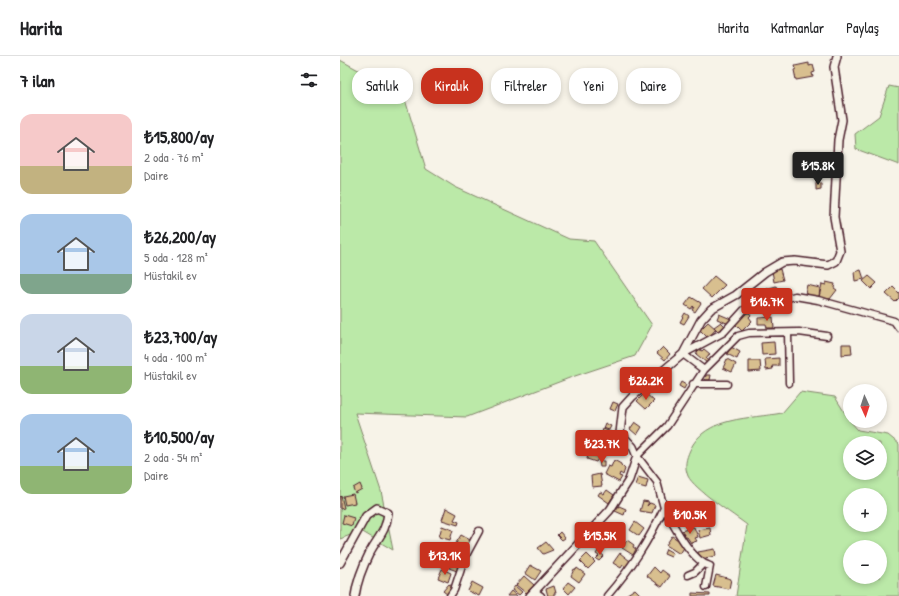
<!DOCTYPE html>
<html lang="tr">
<meta charset="utf-8">
<style>
body{margin:0;font-family:"Patrick Hand",sans-serif;background:#f2f2f2;color:#202124;height:100vh;display:flex;flex-direction:column;font-size:15px;white-space:nowrap}
*{box-sizing:border-box;margin:0}
p{font-size:13px;color:#757577}
.icon{flex:none;width:22px;height:22px;fill:none;stroke:currentColor;stroke-width:2;stroke-linecap:round;stroke-linejoin:round}
.map{position:relative;flex:1;overflow:hidden}
.sheet{display:flex;flex-direction:column;background:#fff;width:340px}
.sheet>*{flex:none}
.hud{position:absolute;left:12px;top:12px;width:380px;height:36px;display:flex;gap:8px}
.needle{width:26px;rotate:177deg}
.tools{position:absolute;left:503px;top:328px;display:grid;gap:8px}
.tools a{display:grid;place-items:center;width:44px;height:44px;border-radius:50%;background:#fff;box-shadow:0 2px 6px #0003;font-size:20px}
.price{position:absolute;translate:-50% -34px;padding:0 9px;border-radius:4px;background:#c8321e;color:#fff;font-size:13px;line-height:26px;filter:drop-shadow(0 1px 2px #0008)}
.price::after{content:'';position:absolute;left:50%;top:24px;width:12px;height:9px;margin-left:-6px;background:inherit;clip-path:polygon(0 0,100% 0,50% 100%)}
.price.on{background:#222;color:#fff}
ul{padding:0;list-style:none}
li{display:flex;align-items:center;gap:12px;height:100px;padding:0 20px}
li span{display:grid;place-items:center;flex:none;width:112px;height:80px;border-radius:12px;color:#555}
li>.icon{margin-inline-start:auto}
span .icon{width:48px;height:48px;fill:#fffc;stroke-width:1}
li b{font-size:17px}
h2{display:flex;justify-content:space-between;align-items:center;height:48px;padding:0 20px;font-size:17px}
.pill{padding:0 14px;border-radius:16px;background:#fff;box-shadow:0 2px 6px #0003;font-size:14px;line-height:36px}
.pill.on{background:#c8321e;color:#fff}
header{display:flex;align-items:center;gap:24px;box-sizing:border-box;height:56px;padding:0 20px;background:#fff;border-bottom:1px solid #e0e0e0}
header strong{font-size:19px}
nav{display:flex;gap:22px;margin-inline-start:auto;font-size:14px}
main{display:flex;flex:1;min-height:0}
.map>svg:first-child{display:block}
.green{fill:#bbe9a8;stroke:#82846a;fill-rule:evenodd}
.building{fill:#d8bf8f;stroke:#4a1f2b}
.lines{fill:none;stroke-linecap:round;stroke-linejoin:round}
.minor-casing{stroke:#4a1f2b;stroke-width:9}
.tertiary-casing{stroke:#4a1f2b;stroke-width:10}
.minor{stroke:#f7f3e8;stroke-width:6}
.tertiary{stroke:#f7f3e8;stroke-width:7}
</style>
<header>
<strong>Harita</strong>
<nav><a>Harita</a><a>Katmanlar</a><a>Paylaş</a></nav>
</header>
<main>
<section class="sheet">
<h2>7 ilan<svg class="icon" aria-label="filters" viewBox="0 0 24 24"><path d="M4 7h16M4 17h16"/><circle cx="9" cy="7" r="2"/><circle cx="15" cy="17" r="2"/></svg></h2>
<ul>
<li><span style="background:linear-gradient(#f6c9c9 65%,#c2b280 0)"><svg class="icon" aria-label="home" viewBox="0 0 24 24"><path d="M3 11l9-7 9 7M6 9v11h12V9"/></svg></span><div><b>₺15,800/ay</b><p>2 oda · 76 m²</p><p>Daire</p></div></li>
<li><span style="background:linear-gradient(#a9c7e8 75%,#7fa58c 0)"><svg class="icon" aria-label="home" viewBox="0 0 24 24"><path d="M3 11l9-7 9 7M6 9v11h12V9"/></svg></span><div><b>₺26,200/ay</b><p>5 oda · 128 m²</p><p>Müstakil ev</p></div></li>
<li><span style="background:linear-gradient(#c9d6e8 65%,#8fb573 0)"><svg class="icon" aria-label="home" viewBox="0 0 24 24"><path d="M3 11l9-7 9 7M6 9v11h12V9"/></svg></span><div><b>₺23,700/ay</b><p>4 oda · 100 m²</p><p>Müstakil ev</p></div></li>
<li><span style="background:linear-gradient(#a9c7e8 65%,#8fb573 0)"><svg class="icon" aria-label="home" viewBox="0 0 24 24"><path d="M3 11l9-7 9 7M6 9v11h12V9"/></svg></span><div><b>₺10,500/ay</b><p>2 oda · 54 m²</p><p>Daire</p></div></li>
</ul>
</section>
<div class="map">
<svg width="559" height="540" viewBox="0 0 559 540">
<rect width="100%" height="100%" fill="#f7f3e8"/>
<filter id="ink" filterUnits="userSpaceOnUse"><feTurbulence type="fractalNoise" baseFrequency=".025" numOctaves="2"/><feDisplacementMap in="SourceGraphic" scale="8" xChannelSelector="R" yChannelSelector="G"/><feConvolveMatrix kernelMatrix="1 2 1 2 8 2 1 2 1" color-interpolation-filters="sRGB"/></filter>
<g filter="url(#ink)">
<!-- green -->
<path class="green" d="M0,4l24,13 13,18 27,5 22,73 29,18 114,52 25,2 58,84 -17,31 -63,21 -105,40 -112,-4 26,78 12,59 -32,-19 -21,8z
M549,30l10,2v77l-43,-16 -1,-15 24,-18z
M460,336l35,5 15,24 8,9 30,5 11,9v152h-163l11,-71c-13,-10 -53,-36 -59,-49 -4,-10 -2,-17 2,-26 15,-34 61,-31 92,-37zM510,387h30v30h-30zM510,439h30v30h-30zM510,491h30v30h-30z"/>
<!-- building -->
<path class="building" d="M469,7v3l4,-1 2,7 -3,1 1,4 -17,3 -2,-10 2,-1 -1,-3z
M476,127h5v6l-5,1z
M440,213l3,11 -9,2 -2,-11z
M521,214l3,9 -9,2 -1,-9z
M374,220l11,9 -13,13 -10,-9z
M529,220l8,7 -6,6 -8,-8z
M486,226l9,2 -1,4 3,2 -7,9 -11,-2 3,-13 4,1z
M467,229l13,3 -1,9 -14,-3z
M436,230l5,9 -14,5 -2,-4 3,-2 -2,-5z
M553,231l6,6v5l-4,4 -9,-8z
M351,241l10,6 -6,9 -3,-2 2,-3 -1,-1 -2,3 -6,-4z
M408,255l3,4 -2,2 3,4 -10,10 -8,-8z
M345,257l4,3 -5,8 -4,-2z
M379,258l12,5 -2,5 -12,-5z
M433,261l1,11h-7l-1,-4h-8v-6z
M368,266l8,7 -8,9 -8,-8z
M381,266l4,4 -7,5 -4,-4z
M434,286l1,12 -13,1 -1,-12z
M502,288h9l1,10 -10,1z
M323,291l7,7 -5,6 -8,-7z
M391,291l9,5 -3,7 -10,-5z
M359,293l3,2 2,-2 6,5 -4,5 3,2 -2,2 -11,-9z
M439,302v8h-7l1,3 -7,1 -1,-11z
M387,303l9,5 -4,8 -9,-4z
M409,305h11l1,10 -12,1z
M366,319h5l-1,5h-5z
M341,326l5,3 -2,4 -5,-3z
M305,337l9,8 -8,8 -9,-8z
M273,346l5,2 -3,7 -5,-2z
M295,366l7,5 -5,8 -7,-6z
M265,367l6,3 -2,4 -6,-2z
M263,373l8,3 -3,9 -8,-3z
M250,390l13,5 -7,11 -9,-3z
M274,404l7,4v1l4,4 -2,6 -3,-2 -1,3 3,1 -3,5 -15,-8 4,-8 3,1z
M259,405h5v6h-4z
M260,418l2,12 -10,1 -1,-11z
M298,421l10,3 -2,8 -11,-3z
M20,428l2,5 -7,4 -2,-5z
M267,434l7,5 -5,8 -11,-8 2,-3 4,2z
M13,438l2,9 -10,2 -2,-9z
M1,440l3,12 -4,1v-12z
M303,445l6,1 -2,4 3,-3 5,2 -3,8 -12,-2z
M279,450l7,3 -2,6 -9,-4z
M106,452l11,6 -3,6 5,2 -1,3 -16,-5z
M4,459l10,3 -2,8 -10,-3z
M295,466l9,7 -5,7 -9,-6z
M102,470l11,4 -3,10 -11,-3z
M354,471l4,10 -3,1 2,3 -6,2 -4,-6 -3,1 -3,-7z
M370,472l1,7 -11,3 -2,-8z
M220,476l5,6 -3,2 -5,-5z
M121,479l11,6 -5,8 -11,-6z
M332,480l11,7 2,3 -5,8 -14,-9z
M287,484l7,5 -1,2 3,2 -3,6 -11,-7z
M206,486l7,8 -10,4 -5,-6z
M326,493l7,4 -2,4 -7,-3z
M375,493l1,7 -17,3 -1,-7z
M258,495l6,5 -5,5 -3,-2 3,-3 -3,-2z
M280,497l10,8 -4,6 -3,-2 -2,3 -8,-5z
M247,498l8,8 -7,7 -8,-8z
M112,504l8,3 -3,8 -8,-3z
M190,509l11,6 -6,9 -10,-7z
M314,511l6,6 2,-3 8,6 -8,11 -15,-11z
M237,512l8,6 -6,8 -8,-6 3,-7 2,1z
M102,513l9,4 -3,9 -10,-4z
M376,519l15,4 -2,10 -16,-3z
M184,520l10,9 -8,8 -10,-8z
M132,526l11,6 -4,8 -11,-5z
M228,526l7,5 -6,7 -6,-6z
M109,528l5,4 -6,7 -5,-4z
M175,530l7,6 -3,3 -7,-5z
M214,530l2,7h-2v3h-6l-2,-7z
M295,533l5,5 -2,2h-14z
M171,535l6,5h-10z
M352,537l18,1v2h-18z"/>
<g class="lines">
<defs>
<path id="minor" d="M448,277l1,50
M364,314l-21,-16 41,-22 20,-22 51,-14 23,4 76,21 5,7
M353,328h34
M324,452c9,16 27,53 46,58l-4,21
M348,519l7,-3 8,-8
M194,535l7,5
M110,540l4,-6 11,-33 14,-26
M267,540c25,-29 41,-54 57,-88l-7,-26 -20,-26 30,-30 37,-56 34,-34 11,-3 50,-1 28,4"/>
<path id="tertiary" d="M0,507l26,-47 11,-8 11,5c-2,19 -10,24 -18,39 -7,14 -13,29 -15,44
M190,540l80,-86 19,-30 8,-24 -4,-9 -13,-14 3,-26 10,-11 50,-42 18,-34 10,-11 25,-14 29,-23 17,-10 13,-1 33,4 8,-4 4,-10 -6,-34 4,-77 4,-20 -8,-53 3,-11"/>
</defs>
<!-- minor casing -->
<use href="#minor" class="minor-casing"/>
<!-- tertiary casing -->
<use href="#tertiary" class="tertiary-casing"/>
<!-- minor -->
<use href="#minor" class="minor"/>
<!-- tertiary -->
<use href="#tertiary" class="tertiary"/>
</g>
</g>
</svg>
<div class="tools">
<a><svg class="needle" viewBox="-14 -14 28 28"><path d="M0-13l5 13h-10z" fill="#e53935"/><path d="M0 13l5-13h-10z" fill="#757577"/></svg></a>
<a><svg class="icon" aria-label="layers" viewBox="0 0 24 24"><path d="M12 4l9 5-9 5-9-5zM3 14l9 5 9-5"/></svg></a>
<a>+</a>
<a>−</a>
</div>
<b class="price on" style="left:478px;top:130px">₺15.8K</b>
<b class="price" style="left:427px;top:266px">₺16.7K</b>
<b class="price" style="left:306px;top:345px">₺26.2K</b>
<b class="price" style="left:262px;top:408px">₺23.7K</b>
<b class="price" style="left:350px;top:479px">₺10.5K</b>
<b class="price" style="left:260px;top:500px">₺15.5K</b>
<b class="price" style="left:105px;top:520px">₺13.1K</b>
<div class="hud">
<a class="pill">Satılık</a>
<a class="pill on">Kiralık</a>
<a class="pill">Filtreler</a>
<a class="pill">Yeni</a>
<a class="pill">Daire</a>
</div>
</div>
</main>
